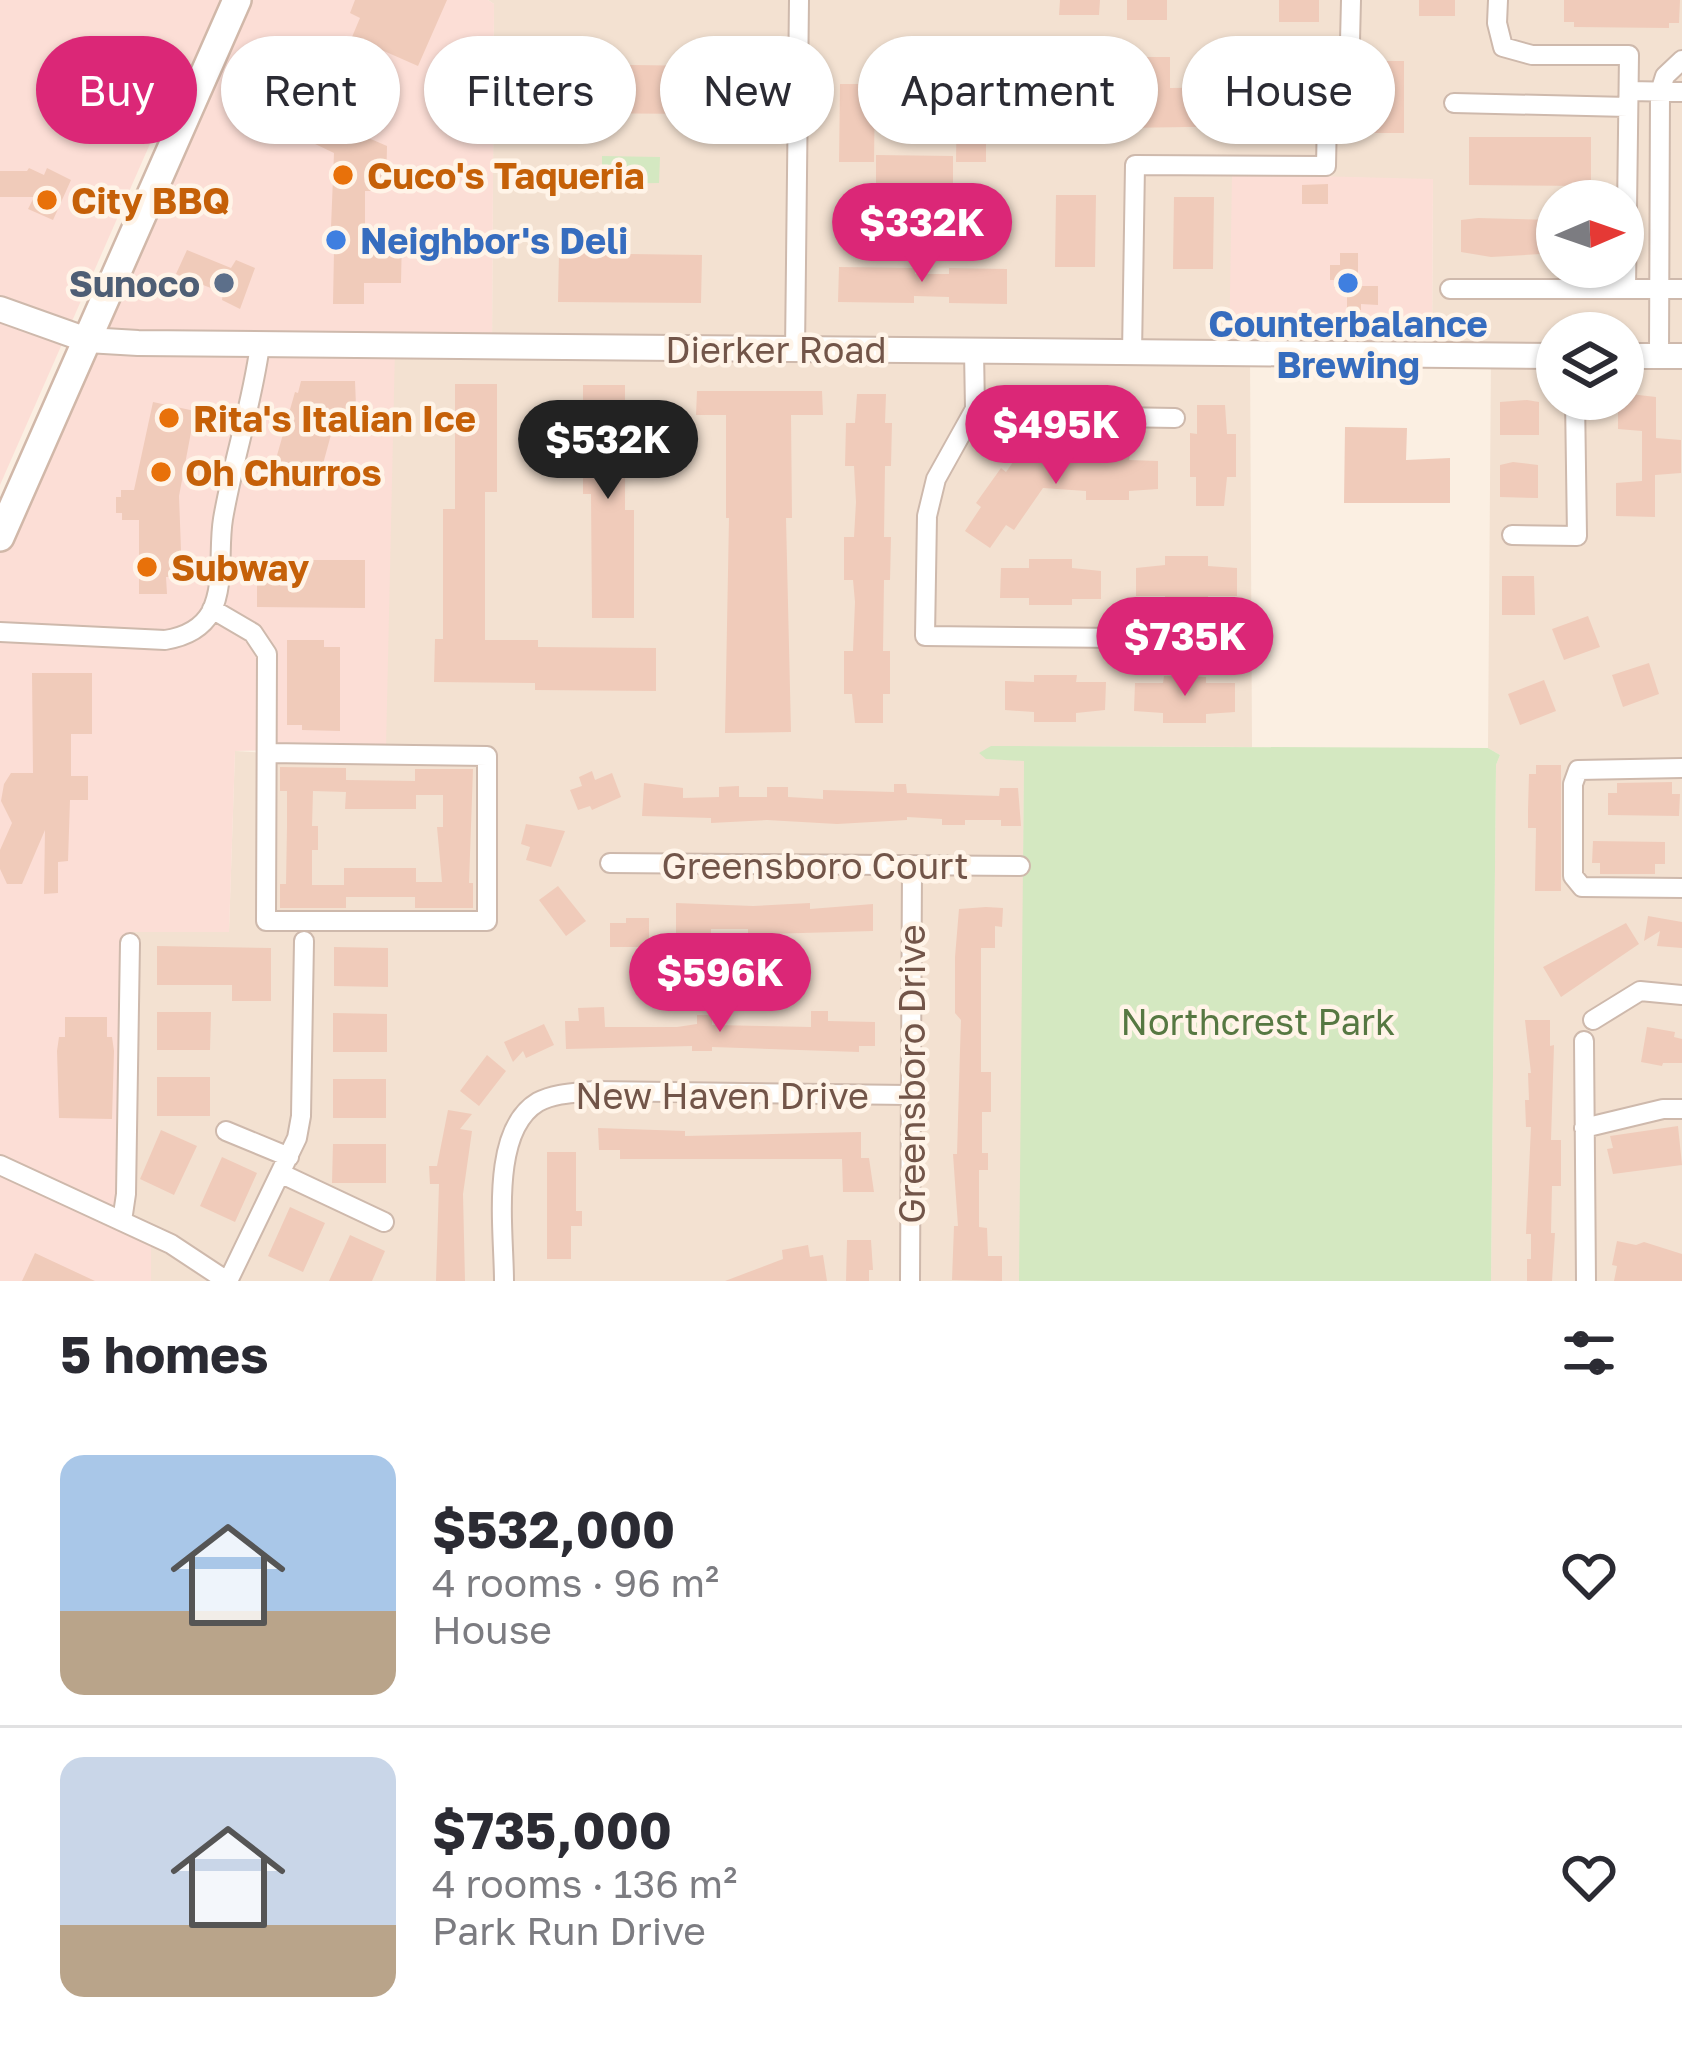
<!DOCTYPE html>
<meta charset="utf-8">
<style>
body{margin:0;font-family:"Golos Text",sans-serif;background:#f2f2f3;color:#2b2b33;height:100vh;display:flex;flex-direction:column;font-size:45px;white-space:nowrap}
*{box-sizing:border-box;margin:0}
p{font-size:39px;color:#7c7c81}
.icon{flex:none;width:66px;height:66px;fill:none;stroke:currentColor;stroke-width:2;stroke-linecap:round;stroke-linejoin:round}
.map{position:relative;height:1281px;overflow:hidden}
.panel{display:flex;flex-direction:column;background:#fff;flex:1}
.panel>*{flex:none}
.banner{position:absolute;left:36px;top:36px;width:1611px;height:108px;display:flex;gap:24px}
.needle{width:78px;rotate:88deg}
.tools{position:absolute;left:1536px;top:180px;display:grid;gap:24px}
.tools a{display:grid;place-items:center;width:108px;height:108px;border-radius:50%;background:#fff;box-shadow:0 3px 9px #0004;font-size:60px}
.price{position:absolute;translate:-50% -102px;padding:0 27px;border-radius:42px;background:#db2777;color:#fff;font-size:39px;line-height:78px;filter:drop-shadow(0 3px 6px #0008)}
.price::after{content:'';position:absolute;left:50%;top:72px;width:36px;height:27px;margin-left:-18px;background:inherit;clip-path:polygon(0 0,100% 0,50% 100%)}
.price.active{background:#222;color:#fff}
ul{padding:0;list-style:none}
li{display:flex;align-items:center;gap:36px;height:300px;padding:0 60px}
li+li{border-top:3px solid #e1e1e2}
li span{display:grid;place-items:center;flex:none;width:336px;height:240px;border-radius:24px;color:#555}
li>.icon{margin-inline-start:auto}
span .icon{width:144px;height:144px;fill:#fffc;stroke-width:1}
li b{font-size:51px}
h2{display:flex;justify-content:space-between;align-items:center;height:144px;padding:0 60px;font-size:51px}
.tag{padding:0 42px;border-radius:54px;background:#fff;box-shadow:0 3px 9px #0004;font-size:42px;line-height:108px}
.tag.active{background:#db2777;color:#fff}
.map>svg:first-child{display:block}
.residential{fill:#f3e1d1;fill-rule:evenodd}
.commercial{fill:#fcded6}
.green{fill:#d4e8c1}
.building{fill:#f0cbba;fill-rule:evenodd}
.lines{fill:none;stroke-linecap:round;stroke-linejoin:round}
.minor-casing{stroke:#ceb9ac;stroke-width:22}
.tertiary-casing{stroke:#ceb9ac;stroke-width:28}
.secondary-casing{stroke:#d1b8a9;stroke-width:32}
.minor{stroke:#fff;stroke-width:18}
.tertiary{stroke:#fff;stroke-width:24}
.secondary{stroke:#fff;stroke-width:27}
.food-dot{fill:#e8710a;stroke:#fff4e8;stroke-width:4.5}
.shop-dot{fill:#3f7fe0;stroke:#fff4e8;stroke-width:4.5}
.service-dot{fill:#5c6f8a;stroke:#fff4e8;stroke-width:4.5}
.labels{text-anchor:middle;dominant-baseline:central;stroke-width:9;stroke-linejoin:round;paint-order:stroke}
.food-label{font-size:36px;font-weight:bold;fill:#c56008;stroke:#fff4e8;text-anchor:start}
.shop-label{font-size:36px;font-weight:bold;fill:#366cbe;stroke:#fff4e8;text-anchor:start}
.service-label{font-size:36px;font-weight:bold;fill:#4e5e75;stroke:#fff4e8;text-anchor:end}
.street-label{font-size:36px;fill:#725549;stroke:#fff4e8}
.park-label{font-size:36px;fill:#567842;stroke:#fff4e8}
</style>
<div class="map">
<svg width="1682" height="1281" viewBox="0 0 1682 1281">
<rect width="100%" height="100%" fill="#fbefe2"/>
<!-- residential -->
<path class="residential" d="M488,0h1194v1281h-191l5,-516 4,-10 -12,-7 3,-393 -59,-1 1,-174 -200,-6 17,180 2,393 -261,-1 -5,13 38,1 -3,521h-870l-1,-47 -28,-13 6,-289 101,-1 6,-180 33,2 127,-407h97l2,-342zM1557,201h66v66h-66zM1557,333h66v66h-66z"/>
<!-- commercial -->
<path class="commercial" d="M0,0h488l6,4 -2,343h-97l-9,401 -151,3 -6,181h-100l-7,289 29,13v47h-151v-744l175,-400h-22l-153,348z
M1232,174l201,5 -1,175 -203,-1z"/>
<!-- green -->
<path class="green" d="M602,156l58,1 -1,26 -57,1z
M991,746l497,2 12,7 -4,10 -5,516h-472l5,-520 -38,-2 -7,-6z"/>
<!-- building -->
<path class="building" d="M355,0h92l-29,66 -66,-29 8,-19 -10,-5z
M1060,0h40l-1,15h-40z
M1127,0h40v20h-40z
M1279,0h40v22h-40z
M1419,0h36v16h-36z
M1564,0h116l-1,23h-10v5l-95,-1v-5h-10z
M1130,57h40v31l88,-1 1,-28h39v36h-5l-1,36 -40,-1v-4l-128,2v-37h6z
M1063,60h40v36h-6v36l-40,-1v-38h6z
M878,61l76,1v30l-76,-1z
M1364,61h40v72h-40z
M561,64l143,2 -1,48 -143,-1z
M311,73l36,17 -4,8 11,5 -11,24 44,19 -1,45h-21v36h21v8h16l-1,48h-37v21h-31l1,-53 -4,1 4,-99 -44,-21 6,-13 -5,-2z
M840,84h35l-1,78h-35z
M957,86h29v76h-30z
M1469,137h122v49l-122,-1z
M876,155l77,1v30h-77z
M29,168l15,7 3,-7 24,12 -18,40 -25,-11 6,-12h-34v-26h27z
M1328,184v20h-26v-19z
M1056,195h40l-1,72h-40z
M1174,197h40l-1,72h-40z
M1478,218l79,2v33l-66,4 -30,-5v-32z
M187,250l44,18 5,-8 19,8 -15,41 -18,-9 1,-7 -47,-19z
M559,253l143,2 -1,48 -143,-1z
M1340,253h18v26h4v7h16v19l-17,-1v6h-14v-22h-13v-8h-4v-15h10z
M839,267l76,1v6h34v-6l58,1v35l-58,-1v-6l-35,-1v7l-76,-1z
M301,381h54l2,50h-25l-12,44 -8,-2 -9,5 -16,-5 -1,4 -14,-4 23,-81 3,1z
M455,384h42v108h-12v148h53v7l118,1v43l-121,-1v-7l-101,-1 1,-43h8v-130h12z
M583,385h42v125h9v108h-42l-1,-124h-8z
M697,391h125l1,24h-32l1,103h-6l5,214 -66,1 4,-215h-3v-103h-30z
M857,394h29l-1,29h7l-1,43h-6l-1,71h7l-1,43h-6l-1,71h7v43h-7v29h-28l-3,-29h-8v-43h9l2,-49 -2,-22h-9v-43h10l2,-35 -2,-36h-9l1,-43h9z
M1630,394l26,3v41l25,2v33l-26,2v42l-39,-1v-33l26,-2v-50l-24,-2v-30z
M1527,400l12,2v33h-39v-33z
M153,402l42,9 -16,85 3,81h-16l1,17h-28v-74h-17v-7h-6v-16h5v-7h13z
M1197,405h28l2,29h9v43h-9l-3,29h-28v-29h-6v-44l7,1z
M1345,427l62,1 -1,32 44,-2v45h-106z
M1023,448l35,25v-13h29v-6h43l-1,6 29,1v28l-29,2v9h-43v-9l-43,-3 -29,42 -8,-5 -16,23 -25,-17 16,-24 -5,-4 25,-35 5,4z
M1513,462l25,3v33l-38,-1v-32z
M1165,556h43v10l29,2v28h-29v7h-43v-7h-29v-28l29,-3z
M1029,559h43v9l29,3v28h-29v6h-43v-7h-29l1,-30h28z
M257,560h108v48l-108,-1z
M1502,576h32l1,39h-33z
M1588,616l12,31 -36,13 -12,-31z
M287,640h37v7h16v84l-38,-1v-5h-15z
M1649,663l10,31 -36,13 -11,-32z
M32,673h60v61h-21v42h17v24h-18l-2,61 -10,1v31l-14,1 1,-64 -23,54h-15l-7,-15v-19l12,-27 -11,-22 3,-17 7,-11h22z
M1034,675h43l-1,7h30l-1,28 -29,3v9h-42v-10l-29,-2v-29l29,1z
M1164,676l42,1v6h29v29l-29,2v9h-43v-10l-29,-2 1,-28h28z
M1544,680l12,31 -36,14 -12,-31z
M1536,765h25v126h-26l1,-63h-8v-18l1,-36h7z
M280,767l66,1v12l69,1v-12h58l-4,114h4v25h-58v-11h-69v11h-66v-24h6l1,-57v-36h-7zM313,791l33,1 -1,17h71v-14h27v32h-6l5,55h-26v-14h-72v17h-32v-35h6v-24h-6z
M592,771l3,9 17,-7 9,24 -29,13 -2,-4 -12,4 -8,-20 12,-4 -3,-9z
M1672,782v12h8l-1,22 -71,-1v-22h9v-10z
M644,783l39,5v10l36,-1v-10l20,-1v11h28v-10h21v10l35,2v-9l71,2v-8h12l1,9 59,2 33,1 1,-8h18l3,38h-20v-6h-36v5h-23v-6l-35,-2v3l-70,4 -70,-4 -56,3v-5l-69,-2z
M526,824l39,7 -14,36 -25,-7 4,-13 -9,-3z
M1593,841l72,1v22h-10v10h-55v-11h-8z
M558,886l28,35 -20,15 -27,-36z
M676,903l77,3 57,-3v6l63,-5v27l-106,3v6h-19v-11h-37v10h-35z
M986,907l17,1 -1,19 -7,-1v22h-14v124h10v40h-9v41h6v17h-9v57l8,1 1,28h14v25l-50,-1 2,-54h4l-5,-72h4l3,-104 1,-30 -6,-7v-56l4,-48z
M1648,916l34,6v26l-25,-2 3,-15 -16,10z
M626,918h23v29h-39v-24h16z
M1626,923l13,21 -78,53 -18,-30z
M157,946l114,2v53h-39v-16h-75z
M334,947l54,1v39l-54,-1z
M604,1007l1,20h72l20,-3v-9h15v10l99,2v-16h17v10l47,1v24h-16v6l-147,-5v4h-20v-5l-126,3 -1,-28h14l-1,-13z
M157,1012h54l-1,38h-53z
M333,1013l54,1v38h-54z
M65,1017h42v20h5l2,14 -2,68 -53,-1 -2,-67 2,-14h6z
M1525,1020h25v26l4,-1 -3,95h10v46h-9l-1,47h4l-3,48h-25v-22h4v-25h-5l5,-107h-5l-1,-27h4l-1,-27h3z
M544,1024l10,21 -28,13 -3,-7 -10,11 -9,-20z
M1647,1027l28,5 -1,5 8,2v24h-19l-1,3 -21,-4z
M487,1055l19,16 -27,35 -19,-15z
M157,1077h53v39h-53z
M333,1079h53v39h-53z
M448,1110l24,4 -12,15 12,2 -9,63 2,87h-29l3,-97h-9l-1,-18h8z
M1678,1126l4,39 -69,9 -6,-25 6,-1 -3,-12z
M598,1128l87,3v5l176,-4v26h8l5,34h-31l-1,-33h-222v-9h-21z
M161,1130l36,16 -23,49 -34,-16z
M333,1144h53v39h-54z
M547,1152h29v59h6v15h-11v33h-24z
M222,1157l35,16 -22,49 -35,-16z
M290,1207l35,16 -22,49 -35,-16z
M350,1235l35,16 -13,30h-43z
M847,1240h24l2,30h-4v11h-23z
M1617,1241l19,4 8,-3 38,12v27h-68l3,-15 -5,-1z
M808,1245l2,12 13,-2 4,26h-102l58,-22 -1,-9z
M35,1253l60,28h-73z"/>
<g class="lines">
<defs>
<path id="minor" d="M1498,0l-1,23 6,24 29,8h97l-3,233
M1350,41l1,-41
M1629,91l53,1
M1454,103l174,4
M1450,289h232
M795,350l4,-350
M974,351l1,58 -39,70 -9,37 -2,120 300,3
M1132,354l3,-189 191,1 2,-101
M1659,356l1,-264 5,-16 17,-16
M975,409l30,6 170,3
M1512,535l65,1 -2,-137
M212,609l41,24 14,21 -1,267h221v-165l-219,-3
M0,632l165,8c19,-3 36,-10 46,-28 14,-28 7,-63 12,-93 10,-59 29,-114 37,-174
M1682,768l-104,2 -5,14v92l9,11 100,1
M610,863l410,3
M1593,1020l47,-29 42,4
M1584,1041l2,240
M1584,1128l79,-19h19
M226,1131l63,26
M0,1165l171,79 56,37
M282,1174l102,48
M122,1221l4,-27 4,-251
M228,1281l69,-143 4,-22 3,-175
M504,1281c0,-50 -15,-150 34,-179 17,-9 37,-9 56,-11l315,4
M910,1281l2,-415"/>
<path id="tertiary" d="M0,309l87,31 51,3 1419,13
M1623,356h59"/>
<path id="secondary" d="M0,537l237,-537"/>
</defs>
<!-- minor casing -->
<use href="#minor" class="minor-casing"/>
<!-- tertiary casing -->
<use href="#tertiary" class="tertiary-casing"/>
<!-- secondary casing -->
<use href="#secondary" class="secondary-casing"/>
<!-- minor -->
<use href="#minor" class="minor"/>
<!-- tertiary -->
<use href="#tertiary" class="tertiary"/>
<!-- secondary -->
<use href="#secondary" class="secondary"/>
</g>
<!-- markers -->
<g class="food-dot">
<circle cx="343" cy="175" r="12"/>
<circle cx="47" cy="200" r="12"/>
<circle cx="169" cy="418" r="12"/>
<circle cx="161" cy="472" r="12"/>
<circle cx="147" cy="567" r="12"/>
</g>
<g class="shop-dot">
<circle cx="336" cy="240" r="12"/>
<circle cx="1348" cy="283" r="12"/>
</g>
<circle class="service-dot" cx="224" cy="283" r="12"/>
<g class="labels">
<!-- food labels -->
<g class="food-label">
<text x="367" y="175">Cuco's Taqueria</text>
<text x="71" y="200">City BBQ</text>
<text x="193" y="418">Rita's Italian Ice</text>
<text x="185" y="472">Oh Churros</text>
<text x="171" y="567">Subway</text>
</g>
<!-- shop labels -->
<g class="shop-label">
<text x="360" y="240">Neighbor's Deli</text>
<text x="1348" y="323" text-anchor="middle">Counterbalance<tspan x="1348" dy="41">Brewing</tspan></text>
</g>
<!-- service labels -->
<g class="service-label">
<text x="200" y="283">Sunoco</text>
</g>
<!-- street labels -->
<g class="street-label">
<text x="776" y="349">Dierker Road</text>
<text x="815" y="865">Greensboro Court</text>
<text transform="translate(911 1074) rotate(-90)">Greensboro Drive</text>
<text x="722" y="1095">New Haven Drive</text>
</g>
<!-- park labels -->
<g class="park-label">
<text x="1258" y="1021">Northcrest Park</text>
</g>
</g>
</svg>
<div class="tools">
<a><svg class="needle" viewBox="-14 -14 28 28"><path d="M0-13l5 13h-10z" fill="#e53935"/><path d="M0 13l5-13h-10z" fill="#7c7c81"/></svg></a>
<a><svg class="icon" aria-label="layers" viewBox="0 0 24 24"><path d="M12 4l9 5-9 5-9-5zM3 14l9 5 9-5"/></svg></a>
</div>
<b class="price" style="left:922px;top:285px">$332K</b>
<b class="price" style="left:1056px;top:487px">$495K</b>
<b class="price active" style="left:608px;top:502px">$532K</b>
<b class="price" style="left:1185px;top:699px">$735K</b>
<b class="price" style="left:720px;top:1035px">$596K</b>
<div class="banner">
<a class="tag active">Buy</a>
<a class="tag">Rent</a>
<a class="tag">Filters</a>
<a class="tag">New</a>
<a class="tag">Apartment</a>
<a class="tag">House</a>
</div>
</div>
<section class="panel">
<h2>5 homes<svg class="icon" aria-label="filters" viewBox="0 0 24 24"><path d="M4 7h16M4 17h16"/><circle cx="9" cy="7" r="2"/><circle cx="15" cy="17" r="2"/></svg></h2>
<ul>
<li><span style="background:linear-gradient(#a9c7e8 65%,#b9a48a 0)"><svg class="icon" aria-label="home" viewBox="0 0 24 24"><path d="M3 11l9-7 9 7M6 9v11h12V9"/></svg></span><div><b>$532,000</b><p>4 rooms · 96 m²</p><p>House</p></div><svg class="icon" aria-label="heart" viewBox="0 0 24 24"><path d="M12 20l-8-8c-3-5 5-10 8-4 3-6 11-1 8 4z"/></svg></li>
<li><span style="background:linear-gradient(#c9d6e8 70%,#b9a48a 0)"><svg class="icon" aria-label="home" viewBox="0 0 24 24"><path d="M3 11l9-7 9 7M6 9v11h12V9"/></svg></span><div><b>$735,000</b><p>4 rooms · 136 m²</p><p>Park Run Drive</p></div><svg class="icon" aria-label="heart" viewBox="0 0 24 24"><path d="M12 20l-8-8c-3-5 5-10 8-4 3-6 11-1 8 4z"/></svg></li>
</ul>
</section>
